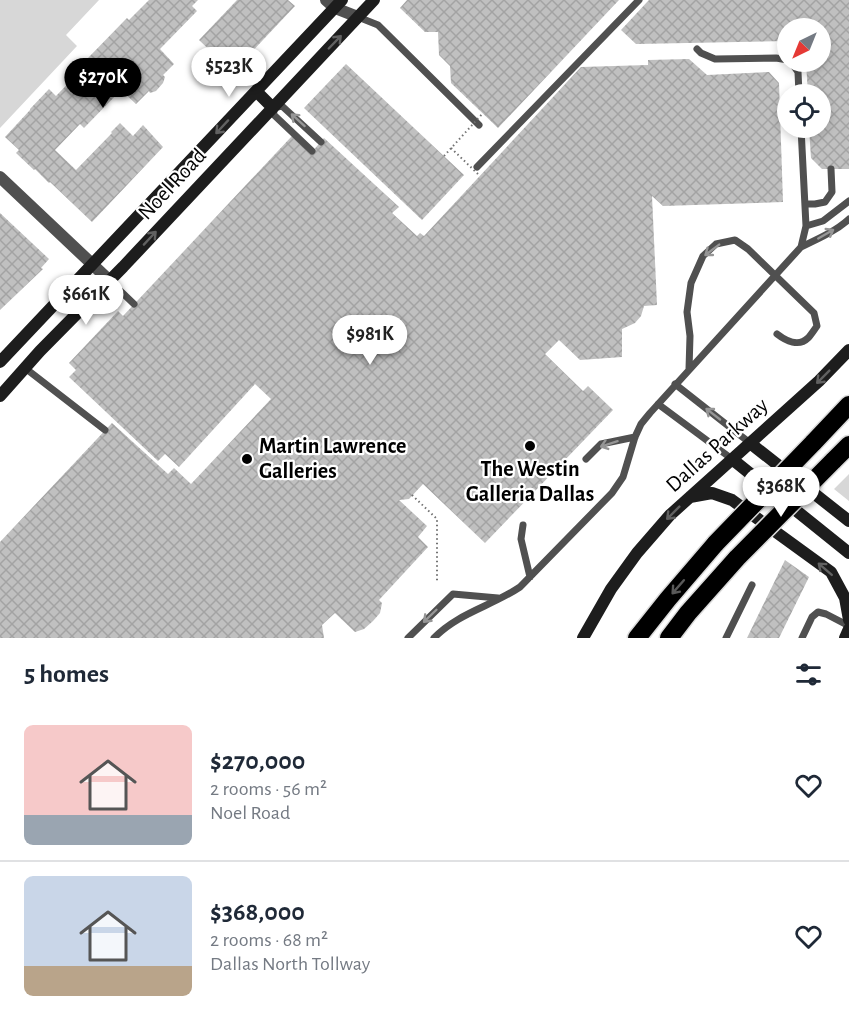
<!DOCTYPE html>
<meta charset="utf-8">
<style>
body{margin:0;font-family:"Alegreya Sans",sans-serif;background:#f2f2f3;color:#1f2937;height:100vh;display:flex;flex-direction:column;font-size:22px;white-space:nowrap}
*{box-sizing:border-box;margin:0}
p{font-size:20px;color:#747a83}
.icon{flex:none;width:33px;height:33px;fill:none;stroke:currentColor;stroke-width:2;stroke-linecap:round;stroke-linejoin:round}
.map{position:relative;height:638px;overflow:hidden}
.sheet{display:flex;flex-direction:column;background:#fff;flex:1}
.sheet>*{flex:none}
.needle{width:39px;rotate:223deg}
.buttons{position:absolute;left:777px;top:18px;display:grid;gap:12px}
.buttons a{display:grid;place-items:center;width:54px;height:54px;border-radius:50%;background:#fff;box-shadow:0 3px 9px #0003;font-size:30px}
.price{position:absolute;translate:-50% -51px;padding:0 14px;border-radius:21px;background:#fff;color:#222;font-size:20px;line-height:39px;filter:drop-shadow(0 2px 3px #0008)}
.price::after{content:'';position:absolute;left:50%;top:36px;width:18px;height:14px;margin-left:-9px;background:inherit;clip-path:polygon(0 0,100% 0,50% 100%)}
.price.on{background:#000;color:#fff}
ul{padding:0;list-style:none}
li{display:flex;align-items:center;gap:18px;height:150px;padding:0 24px}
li+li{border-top:2px solid #e0e1e3}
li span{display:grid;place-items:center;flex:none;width:168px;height:120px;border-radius:9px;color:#555}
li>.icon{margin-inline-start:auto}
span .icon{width:72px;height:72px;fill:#fffc;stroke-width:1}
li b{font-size:26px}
h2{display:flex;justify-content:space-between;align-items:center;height:72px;padding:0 24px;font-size:26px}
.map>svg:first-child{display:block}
.grass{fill:#d7d7d7}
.building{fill:url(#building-cross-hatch)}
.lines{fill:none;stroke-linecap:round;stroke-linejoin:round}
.highway-casing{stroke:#dbdbdb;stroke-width:21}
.path{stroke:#727272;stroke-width:2;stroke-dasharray:1.5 3;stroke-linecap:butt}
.lane{stroke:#505050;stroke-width:7}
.street{stroke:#505050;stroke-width:12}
.secondary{stroke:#1d1d1d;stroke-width:12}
.highway{stroke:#000;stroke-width:18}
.highway-bridge-casing{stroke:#dbdbdb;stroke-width:21;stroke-linecap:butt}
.path-bridge{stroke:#727272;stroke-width:2;stroke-dasharray:1.5 3;stroke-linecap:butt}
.highway-bridge{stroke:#000;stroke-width:18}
.oneway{stroke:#616161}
.oneway2{stroke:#969696}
.oneway3{stroke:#595959}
.poi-dot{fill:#000;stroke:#fff;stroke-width:2}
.labels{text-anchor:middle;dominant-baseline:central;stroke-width:4.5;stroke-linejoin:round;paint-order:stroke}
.street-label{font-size:22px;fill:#000;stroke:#fff}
.poi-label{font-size:22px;font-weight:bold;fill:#000;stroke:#fff;text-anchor:start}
</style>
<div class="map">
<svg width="849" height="638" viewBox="0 0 849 638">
<defs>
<pattern id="building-cross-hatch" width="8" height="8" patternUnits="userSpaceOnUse" patternTransform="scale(1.5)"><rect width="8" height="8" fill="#c0c0c0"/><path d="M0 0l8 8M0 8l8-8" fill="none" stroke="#a3a3a3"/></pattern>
</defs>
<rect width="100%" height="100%" fill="#fff"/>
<!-- grass -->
<path class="grass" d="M0,0h99l-33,35 11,11 -77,82z
M849,474v27l-15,-12z"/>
<!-- building -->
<path class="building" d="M149,0h49l-6,6 5,5 -37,38 14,15 -11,11 2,2 -2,6 -7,8 -6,2 -1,-2 -13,13 -15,-14 -37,38 -4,-4 -25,26 21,20 36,-37 -1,-1 9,-9 13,13 10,-11 20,22 -71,75 -42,-40 -1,1 -14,-14 -1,1 -18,-17 3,-3 -14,-13 25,-27v-1l19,-20 7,7 34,-35 -2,-3 39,-40 2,2z
M237,0h51l7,6 -64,68 -8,-8 1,-2 -25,-24z
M407,0h212l-121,128 -47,-45 -1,-17 -11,-11 -1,-23h-13l-25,-24z
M649,0h200v169h-27l-11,-11 -2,-30h11v-34h-12l-2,-32h14v-34h-32v13l-152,3 -15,-14z
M689,59l18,16 62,-3 10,11 4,119 -120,4 -11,-10 5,109 -13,1 -3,10 -6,7 -13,6v28l-42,3 -21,-20 -14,14 38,37 5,-5 25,24 -128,133 -62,-59 -14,15 -10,1 28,26 -9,11 10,10 -49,53 3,3 -2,10 -7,8 -9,8 -9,3 -20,-19 -13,12 2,13h-324v-96l112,-119 56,51 6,-6 17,16 80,-85 -16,-15 -76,83 -14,-13 -7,7 -89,-84 7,-7 -7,-7 49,-52 5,5 169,-180 19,17 13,-15 75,69 -7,6 25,23 3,-3 4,3 157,-169 67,-2v-5z
M346,64l118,111 -42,45 -118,-112z
M0,213l49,46 -8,9 2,1 -43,41z
M785,560l24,17 -30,61h-32z"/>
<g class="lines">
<defs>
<path id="highway" d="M813,443l36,-38
M833,461l16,-16
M637,638l31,-39 48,-56
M669,638l19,-25 49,-55"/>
</defs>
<!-- highway casing -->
<use href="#highway" class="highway-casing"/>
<!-- path -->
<path class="path" d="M412,495l25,24v64"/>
<!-- lane -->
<path class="lane" d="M358,17l20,8 101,100
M697,49l4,4 14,6 61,-1 12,2
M791,62l7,10 1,22
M312,151l-38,-36 -1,-7 9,-2 39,36
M477,167l162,-167
M805,204h10l10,-2 7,-10 -1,-23
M806,226l17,-5 26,-20
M801,247c17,-8 35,-16 48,-28
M110,281l24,23
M25,368l80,62
M689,369l1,-33 -3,-24 4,-29 12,-27 13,-12 19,-4 13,9 66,64 3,13c-3,4 -6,9 -9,12 -9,9 -22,3 -31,-4
M675,384l75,59
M658,404l74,55
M586,459l15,-15 34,-7
M523,525l-2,14 9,38
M408,638l45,-44 45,4
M434,638c24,-25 58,-32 86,-51l92,-94 11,-16 12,-40 6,-13 9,-11 151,-166 5,-21 -5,-98
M726,638l26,-53
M802,638l10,-21 6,-5 8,2 23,12"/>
<!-- street -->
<path class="street" d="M326,0l9,8 23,9
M0,177l110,104"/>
<!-- secondary -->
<path class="secondary" d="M256,91l17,17
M0,362l342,-362
M0,396l40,-45 83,-84 251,-267
M750,443l99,78
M732,459l117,94
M690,497l22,-4 20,7 99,72 14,26 4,22
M583,638l28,-49 26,-36 33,-38 149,-134 30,-31
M845,638l4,-9"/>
<!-- highway -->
<use href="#highway" class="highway"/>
<defs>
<path id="highway-bridge" d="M716,543l97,-100
M737,558l96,-97"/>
</defs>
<!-- highway-bridge casing -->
<use href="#highway-bridge" class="highway-bridge-casing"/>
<!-- path-bridge -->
<path class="path-bridge" d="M451,148l29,28
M444,156l39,-43"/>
<!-- highway-bridge -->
<use href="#highway-bridge" class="highway-bridge"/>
</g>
<!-- one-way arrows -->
<defs><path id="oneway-shaft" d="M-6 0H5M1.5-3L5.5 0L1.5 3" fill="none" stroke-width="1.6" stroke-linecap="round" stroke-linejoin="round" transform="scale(1.5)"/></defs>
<g class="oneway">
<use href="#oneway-shaft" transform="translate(335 42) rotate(-46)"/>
<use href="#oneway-shaft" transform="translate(222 127) rotate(133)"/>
<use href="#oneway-shaft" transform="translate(150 238) rotate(-47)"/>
<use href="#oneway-shaft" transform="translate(823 377) rotate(135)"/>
<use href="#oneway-shaft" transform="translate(673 513) rotate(135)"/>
<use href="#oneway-shaft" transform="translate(825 569) rotate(-139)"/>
</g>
<g class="oneway2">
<use href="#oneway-shaft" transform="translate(298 120) rotate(-138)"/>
<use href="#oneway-shaft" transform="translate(826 234) rotate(-30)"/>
<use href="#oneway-shaft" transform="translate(712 250) rotate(143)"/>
<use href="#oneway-shaft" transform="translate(713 414) rotate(-142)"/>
<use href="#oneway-shaft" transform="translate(609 444) rotate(162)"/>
<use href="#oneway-shaft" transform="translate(430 616) rotate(136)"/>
</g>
<use class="oneway3" href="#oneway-shaft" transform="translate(678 587) rotate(131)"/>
<!-- markers -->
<g class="poi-dot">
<circle cx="530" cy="446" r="6"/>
<circle cx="247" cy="459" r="6"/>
</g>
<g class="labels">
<!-- street labels -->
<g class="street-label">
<text transform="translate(172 184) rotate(-47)">Noel Road</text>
<text transform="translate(717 445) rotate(-42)">Dallas Parkway</text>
</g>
<!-- poi labels -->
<g class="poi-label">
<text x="259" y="446">Martin Lawrence<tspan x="259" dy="25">Galleries</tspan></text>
<text x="530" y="469" text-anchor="middle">The Westin<tspan x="530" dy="25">Galleria Dallas</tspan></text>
</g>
</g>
</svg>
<div class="buttons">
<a><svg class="needle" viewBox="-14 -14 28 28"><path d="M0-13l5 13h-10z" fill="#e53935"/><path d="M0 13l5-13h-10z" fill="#747a83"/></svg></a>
<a><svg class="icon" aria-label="locate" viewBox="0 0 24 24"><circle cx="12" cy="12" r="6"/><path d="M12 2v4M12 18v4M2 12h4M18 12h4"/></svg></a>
</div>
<b class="price" style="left:229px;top:98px">$523K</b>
<b class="price on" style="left:103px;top:109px">$270K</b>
<b class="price" style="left:86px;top:326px">$661K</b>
<b class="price" style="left:370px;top:366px">$981K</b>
<b class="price" style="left:781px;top:518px">$368K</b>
</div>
<section class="sheet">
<h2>5 homes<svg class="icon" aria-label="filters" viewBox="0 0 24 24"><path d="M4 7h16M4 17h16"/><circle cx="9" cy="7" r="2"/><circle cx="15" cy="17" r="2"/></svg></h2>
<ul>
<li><span style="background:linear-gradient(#f6c9c9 75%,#9aa5b1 0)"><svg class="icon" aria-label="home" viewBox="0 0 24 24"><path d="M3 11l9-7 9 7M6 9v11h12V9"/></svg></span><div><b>$270,000</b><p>2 rooms · 56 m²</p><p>Noel Road</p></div><svg class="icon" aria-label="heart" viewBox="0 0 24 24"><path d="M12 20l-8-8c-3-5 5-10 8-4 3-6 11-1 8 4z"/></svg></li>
<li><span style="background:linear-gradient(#c9d6e8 75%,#b9a48a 0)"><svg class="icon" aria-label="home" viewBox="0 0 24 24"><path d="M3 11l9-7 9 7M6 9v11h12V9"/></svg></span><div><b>$368,000</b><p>2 rooms · 68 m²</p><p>Dallas North Tollway</p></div><svg class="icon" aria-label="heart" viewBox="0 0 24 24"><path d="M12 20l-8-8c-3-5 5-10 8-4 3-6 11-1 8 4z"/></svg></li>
</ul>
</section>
